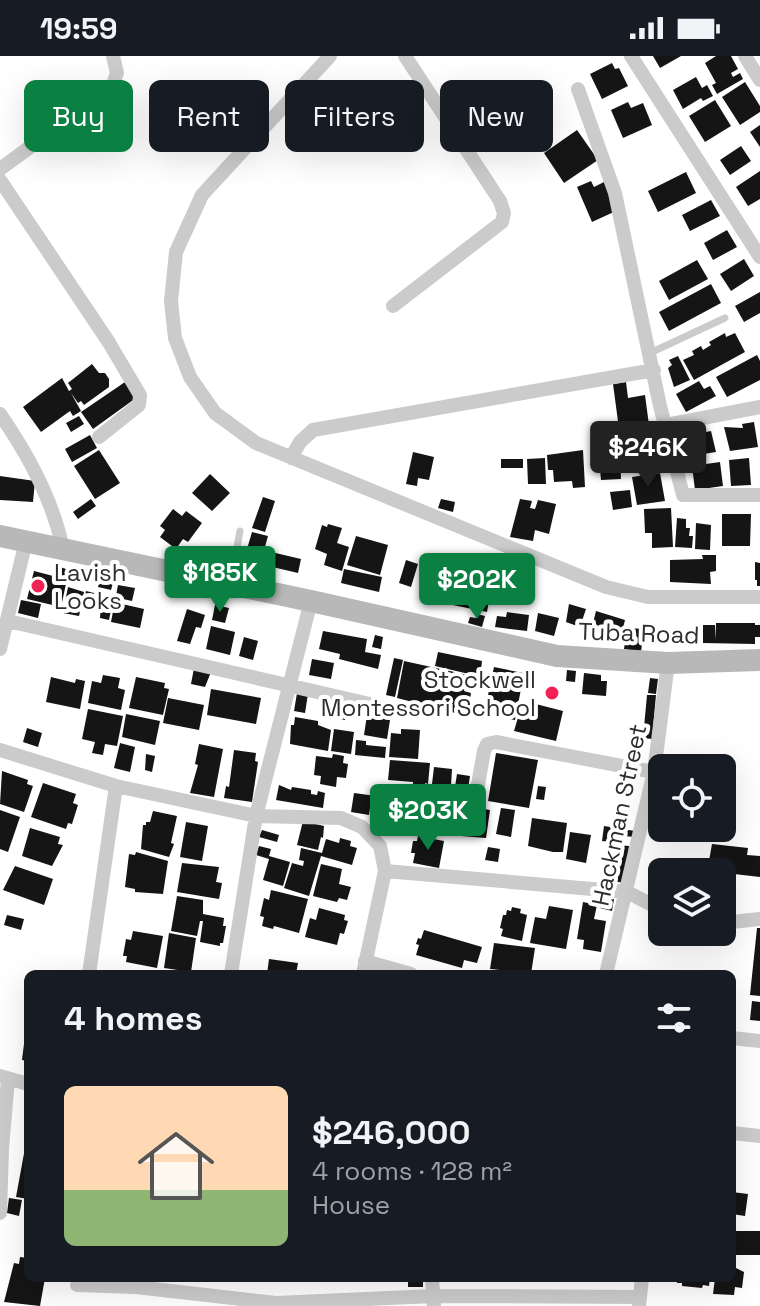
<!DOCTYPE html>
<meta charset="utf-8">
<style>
body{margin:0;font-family:"Space Grotesk",sans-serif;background:#242831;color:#f1f3f6;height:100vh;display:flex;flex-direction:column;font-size:30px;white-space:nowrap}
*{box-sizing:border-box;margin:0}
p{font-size:26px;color:#9ea1a6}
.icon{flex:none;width:44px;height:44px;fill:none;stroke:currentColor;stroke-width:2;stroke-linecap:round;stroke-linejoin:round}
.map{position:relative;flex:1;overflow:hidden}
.details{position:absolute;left:24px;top:914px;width:712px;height:312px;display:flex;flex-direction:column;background:#171b24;border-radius:12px;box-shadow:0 8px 32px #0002}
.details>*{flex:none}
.banner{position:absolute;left:24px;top:24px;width:712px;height:72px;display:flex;gap:16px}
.fabs{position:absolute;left:648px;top:698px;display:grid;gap:16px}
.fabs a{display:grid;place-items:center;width:88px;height:88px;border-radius:12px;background:#171b24;box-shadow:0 8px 32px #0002;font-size:40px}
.price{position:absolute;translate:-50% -68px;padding:0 18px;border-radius:8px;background:#0b8043;color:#fff;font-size:26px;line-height:52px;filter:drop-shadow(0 2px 4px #0008)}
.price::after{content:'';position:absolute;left:50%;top:48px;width:24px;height:18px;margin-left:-12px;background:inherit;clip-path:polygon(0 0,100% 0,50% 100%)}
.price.selected{background:#222;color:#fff}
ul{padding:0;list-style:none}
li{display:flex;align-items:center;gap:24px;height:200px;padding:0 40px}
li span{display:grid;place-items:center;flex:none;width:224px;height:160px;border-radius:12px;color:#555}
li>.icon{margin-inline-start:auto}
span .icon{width:96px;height:96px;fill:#fffc;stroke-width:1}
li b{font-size:34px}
h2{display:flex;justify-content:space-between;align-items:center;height:96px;padding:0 40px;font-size:34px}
.chip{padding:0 28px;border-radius:12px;background:#171b24;box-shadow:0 8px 32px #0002;font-size:28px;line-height:72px}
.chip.selected{background:#0b8043;color:#fff}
.status{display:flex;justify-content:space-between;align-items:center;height:56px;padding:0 40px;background:#171b24;direction:ltr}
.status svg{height:22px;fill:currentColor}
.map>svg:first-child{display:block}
.building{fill:#151515}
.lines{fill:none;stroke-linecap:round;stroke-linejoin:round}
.lane{stroke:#cbcbcb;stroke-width:7}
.street{stroke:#cbcbcb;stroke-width:14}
.secondary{stroke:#b8b8b8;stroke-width:22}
.poi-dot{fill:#f12356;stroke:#fff;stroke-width:3}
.labels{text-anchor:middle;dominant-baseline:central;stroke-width:8;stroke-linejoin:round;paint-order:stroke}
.poi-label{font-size:24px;fill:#2e2e2e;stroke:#fff;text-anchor:start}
.street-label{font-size:24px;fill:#2e2e2e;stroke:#fff}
</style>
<div class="status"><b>19:59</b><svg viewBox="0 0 49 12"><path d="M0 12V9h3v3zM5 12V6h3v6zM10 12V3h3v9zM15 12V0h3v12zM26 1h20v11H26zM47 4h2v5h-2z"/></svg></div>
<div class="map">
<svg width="760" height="1250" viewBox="0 0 760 1250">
<rect width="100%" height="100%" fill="#fff"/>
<!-- building -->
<path class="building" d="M653,0h28l-21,12z
M716,0h15l7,13 -7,4 2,4 7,-4 3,6 -26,15 -5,-9 4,-2 -11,-20z
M612,7l3,6 4,-1 9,18 -26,13 -12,-25z
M696,21l6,11 5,-3 6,11 -10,5 -2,-3 -18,11 -10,-19z
M745,26l15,24v6l-20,13 -18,-28z
M715,44l16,26 -26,16 -16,-26z
M628,46l3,6 12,-5 9,22 -29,13 -12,-28z
M760,69v22l-10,-15z
M577,74l21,30 -34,23 -20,-30z
M741,90l10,15 -21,14 -10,-15z
M760,115v28l-12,7 -12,-19z
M686,116l10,21 -38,19 -10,-21z
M591,125l3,6 10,-5 12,29 -24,11 -15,-35z
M711,144l9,16 -30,15 -8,-16z
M727,174l10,17 -24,13 -9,-17z
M744,203l10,17 -23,15 -11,-17z
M697,204l11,19 -39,21 -10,-19z
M711,228l10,19 -52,28 -10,-19z
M760,236v21l-16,9 -9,-16z
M725,277l1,4 9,-4 10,19 -51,28 -11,-20 11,-5 -2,-4 9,-5 2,4 8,-5 -2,-3z
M757,299l3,6v19l-33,17 -11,-20z
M678,300l12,24 -16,7 -6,-19 4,-3 -3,-5z
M92,308l7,9h6l4,6v8l-25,18 -3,-4 -3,2 -7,-10 10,18 -8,5 -3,-5 -29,21 -18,-25 39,-29 7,13 3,-2 -4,-6z
M699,325l5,8 6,-3 6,10 -30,16 -10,-18z
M125,326l11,16 -43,31 -12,-17z
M626,326l2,16 17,-3 4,30 -30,4 -6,-45z
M79,360l5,8 -13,8 -5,-9z
M754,366l4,25 -28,4 -6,-24 19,1 -1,-4z
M649,373l1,5 4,-1 3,17 -5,1 2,12 -24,3 -5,-34z
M711,375l5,21 -25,4 -6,-20z
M90,379l7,13 -25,14 -7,-13z
M99,394l21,33 -25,16 -21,-33z
M583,394l2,37 -12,1 -1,-7 -18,1 -1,-12h-5l-1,-15z
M413,396l21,5 -5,23 -11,-2 -1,8 -11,-2z
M620,396l1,27 -20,1 -1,-11h-4l-1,-16z
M545,402l1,26h-18l-1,-25z
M749,402l2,27 -20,1 -2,-26z
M501,403h22v9h-22z
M720,406l3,24 -28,4 -3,-24z
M660,417l5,28 -28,4 -5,-28z
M210,418l20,19 -18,18 -20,-18z
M0,420l35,5 -2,21 -33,-2z
M630,434l2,17 -19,3 -3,-18z
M263,441l12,4 -10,31 -13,-4z
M91,443l5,7 -18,13 -5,-7z
M441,443l14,3 -2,10 -15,-4z
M520,443l12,2 -2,7 5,1 3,-9 18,4 -7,30 -14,-4 -2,11 -23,-4z
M671,452l2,39 -21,1v-15h-7l-1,-24z
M173,453l9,7 4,-5 16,12 -14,19 -5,-3 -7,10 -16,-12 5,-7 -5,-4z
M722,458h29l-1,32h-28z
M677,462l9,1v9h4l-1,8h4l-1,12 -17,-1z
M696,467l15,2 -1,25 -15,-1z
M328,468l14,4 -5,15 12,4 -7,24 -18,-6 3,-11 -12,-5 7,-24 5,2z
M252,476l16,4 -5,18 -16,-5z
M356,480l32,9 -8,30 -33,-10z
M267,495l34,8 -3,14 -34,-8z
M702,499h14v16l-6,1 1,12 -41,-2v-22l33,-1z
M249,501l8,2 -3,13 -8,-2z
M406,504l12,4 -7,23 -12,-4z
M755,506l5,1v23h-3v-6h-2z
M60,511l9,3 -8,37 -34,-8 7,-28 23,6z
M71,513l15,4 -2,11 -16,-3z
M344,513l38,8 -3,15 -38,-9z
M100,520l14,3 -3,11 -13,-3z
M118,529l17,3 -3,13 -9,-2 -1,5 22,5 -4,19 -29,-6z
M68,531l16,5 -5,24 -16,-3z
M452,531l38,8 -3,17 -39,-8z
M86,535l8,2 -3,16 -8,-2z
M21,544l20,4 -3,14 -20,-5z
M101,547l11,2 -3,15 -9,-2z
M569,548l17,5 -6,18 -14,-5z
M215,549l14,3 -4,15 -13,-3z
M187,553l18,6 -4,13 -5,-1 -6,17 -13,-3z
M596,555l29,9 -4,16 -29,-9z
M507,556l22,3 -2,16 -32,-4 2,-11 9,1z
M538,557l21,5 -5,18 -19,-5z
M477,558l8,2 -3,11 -14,-4 2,-6 6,1z
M716,567h39v2h5v12h-5v7l-52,-1v-18h12l1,15z
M211,570l24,6 -5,23 -24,-6z
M627,572l17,1 -3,23 -17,-3z
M323,575l44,8 -2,13 16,3 -3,14 -39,-10 1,-5 -21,-5z
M683,575h11l-1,4h8v10h-26v-10h9z
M375,579l8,2 -2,12 -9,-2z
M244,581l14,4 -5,19 -14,-4z
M438,596l44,9 -2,17 -11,-1v-3l-34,-8z
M394,602l9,2 -8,37 -9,-2z
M312,603l22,4 -3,16 -22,-4z
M404,605l64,14 -4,16 7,2 -4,23 -70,-18z
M494,611l34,7 -3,16 -4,-1 -6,31 -31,-6z
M194,612l17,4 -6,15 -14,-3z
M567,614l9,1 -1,11 -9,-1z
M584,617l17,2v6h6l-1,15 -24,-2z
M103,619l17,3 -2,10 7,2 -4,20 -33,-7 4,-22 9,2z
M51,621l24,6 1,-4 9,2 -5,28 -34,-7z
M136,621l29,6 -1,5 5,1 -6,26 -34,-7z
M650,622l8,1 -2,15 -8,-1z
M211,633l50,9 -5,26 -49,-9z
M297,637l11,1 -3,19 -11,-2z
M647,639h9l-4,44 -9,-1z
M168,642l36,7 -5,25 -36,-7z
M327,643l22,6 -4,15 -22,-5z
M528,646l35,9 -7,30 -42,-10 8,-27 5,1z
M88,653l35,7 -6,30 -12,-2 -2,11 -11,-2 3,-11 -13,-3z
M126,658l34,7 -5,24 -33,-8z
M367,659l23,5 -3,19 -23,-4z
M295,661l23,4v4l13,5 -3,21 -38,-7 1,-19h3z
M27,672l15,5 -4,14 -15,-5z
M334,673l20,3 -3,22 -20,-3z
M401,673l19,1 -2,29 -29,-2 2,-24 10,1z
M356,684l10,1v4l20,2 -1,11 -30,-3z
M120,687l15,4 -5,25 -16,-4z
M199,688l24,5 -9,48 -24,-4 8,-28 -3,-1z
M234,694l22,3 -1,8 3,1 -6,40 -28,-4 2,-12 3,1z
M496,697l42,7 -9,48 -41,-7z
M146,698l9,2 -3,16 -7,-2z
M333,698l11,2 -1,7 5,1 -2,14 -9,-1 -1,10 -16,-3 1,-8 -7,-1 2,-19 16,2z
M390,704l40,3 -2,21 -3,-1v4l-12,-1v-4l-25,-2z
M434,711l18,2 -1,17 -19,-2z
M2,715l26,9 -1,4 6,2 -9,26 -24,-8z
M457,718l13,2 -3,19 -13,-2z
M43,727l33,11 -3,9 5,2 -6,19 -4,-1 -2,6 -35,-12z
M279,729l12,5 1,-3 19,3v4l6,1 1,-4 7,2 -2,15 -47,-8z
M431,730l22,3 -5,34 -13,-2 4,-22 -10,-2z
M538,730l8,1 -2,13 -8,-1z
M354,737l22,3 -2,13 -4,-1 -1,7 -18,-3z
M454,748l36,6 -4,28 -37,-3z
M501,752l14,2 -4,27 -15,-3z
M0,754l20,7 -12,35 -8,-3z
M153,755l24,5 -6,27 3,1 -5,13 -28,-8 2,-24h3v-3h4z
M532,762l35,5 -4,29h-10l-25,-6z
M303,765l21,5 -1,12 -2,-1 -3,13 -21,-5z
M186,766l22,4 -6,35 -22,-4z
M604,770l31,5 -1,6 -10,-1 -1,6 -4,1 -17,-2z
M30,772l30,9 -2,7 5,1 -11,21 -30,-10z
M262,774l17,5 -2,7 -18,-5z
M570,776l21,3 -5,28 -20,-4z
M418,780l26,5 -5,27 -26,-5 2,-10h-4l2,-12h4z
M340,782l11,3 -1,5 7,2 -5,17 -31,-9 -12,40 -25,-8 8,-25 11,3 1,-5 -5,-1 2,-12 21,5 4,-14 13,4z
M608,788l21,2 -4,37 -22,-3z
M712,788l36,4 -1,7 13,1v21l-26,-3 -2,4 -5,35h-5v-41h-15z
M259,790l12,3 -2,7 21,6 -7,24 -20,-6 6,-21 -13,-4z
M488,791l12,2 -2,13 -13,-2z
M136,796l32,9 -5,33 -28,-2v-3l-10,-2 4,-33 6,1z
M182,807l37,4 -3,15 6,1 -3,16 -42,-7z
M321,808l21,5 -3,15 12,3 -4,13 -8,-2 -2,4 -24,-6z
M15,810l38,13 -9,26 -41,-15z
M271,834l37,9 -9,34 -25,-7 -1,3 -11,-3 2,-9 -4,-1 4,-18 5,2z
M177,840l26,4v14l21,4 -1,8h3l-3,17h-3v3l-20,-4 3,-21h-3l-3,15 -26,-5z
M603,840l11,3 -2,12 -12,-3z
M583,846l14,3 -3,14 12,2 -5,31 -18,-3 1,-9 -7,-1z
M549,850l24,4 -7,39 -36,-6 5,-26 11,2z
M512,851l9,2 -1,4 7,2 -5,26 -21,-5 2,-7 -3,-1 3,-13h3l1,-5 4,1z
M319,852l26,7 -1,5 4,1 -4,13 -4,-1 -3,12 -32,-8 5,-19 6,2z
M7,859l17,4 -3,11 -17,-5z
M757,872h3v68l-10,-1z
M424,874l58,17 -5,16 -13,-3 -2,8 -46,-13 3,-10 -3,-1 2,-6 3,1z
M133,875l30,5 -6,32 -31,-6 1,-6h-4l3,-17 5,1z
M169,877l27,5 -5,34 -27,-4z
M494,887l41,5 -4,26h-32l1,-4 -10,-1z
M269,903l29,4 -2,11h-29z
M752,945l8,1v19l-10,-1z
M26,972h2v33l-6,-1z
M25,1092h3v51l-12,-2z
M732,1136l16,2 -3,22 -13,-2z
M9,1142l13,2 -3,16 -12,-3z
M732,1175h28v24h-28z
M20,1201l8,1v20h17l-5,28 -36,-4 10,-39 5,1z
M732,1210l12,6 -2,16 -7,-1 -1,8 -21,-1 2,-16h17z
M408,1222h15v9h-15z
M677,1222h33l-1,8 -6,-1 -1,3 -20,-2v-3h-5z"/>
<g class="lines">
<!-- lane -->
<path class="lane" d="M650,297l75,-35
M231,524l9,-49"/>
<!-- street -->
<path class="street" d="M330,0l-128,139 -26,57 -5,49 4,37 15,39 25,36 41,30 350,144 42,10h112
M631,0l129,201
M745,0l15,24
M578,33l37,104 45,213 23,89h77
M0,113l112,-82 5,-14 -4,-17
M0,124l108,161 32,54 -1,10 -40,32
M393,250l109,-84 2,-9 -4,-12 -95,-145
M0,358c27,39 54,89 63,136
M666,369l94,-18
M291,402l9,-16 13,-12 341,-60
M8,565l366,84
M0,593l26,-108
M0,694l116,36 140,30 85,2 21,9 18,19 5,25 -22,103
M476,740l8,-45 3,-7 9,-2 158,30
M385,815l242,21 35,18
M722,867l38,-4
M365,905l46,13
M89,918l27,-188
M231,918l25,-158 55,-215
M606,918l48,-202 14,-109
M732,982l28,3
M0,1020l28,8
M732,1077l28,3
M0,1157l2,-64 6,-70
M432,1222l2,28
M77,1229l59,2 140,16 158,-7 206,1
M639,1250l3,-28"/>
<!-- secondary -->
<path class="secondary" d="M0,480l311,65 246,55 111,7 92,-3"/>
</g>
<!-- markers -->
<g class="poi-dot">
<circle cx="38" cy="530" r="8"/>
<circle cx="552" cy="637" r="8"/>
</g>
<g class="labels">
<!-- poi labels -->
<g class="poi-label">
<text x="54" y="516">Lavish<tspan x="54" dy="28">Looks</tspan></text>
<text x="536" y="623" text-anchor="end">Stockwell<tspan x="536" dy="28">Montessori School</tspan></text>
</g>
<!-- street labels -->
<g class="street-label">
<text transform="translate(639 577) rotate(2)">Tuba Road</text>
<text transform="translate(619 759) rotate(-78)">Hackman Street</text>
</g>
</g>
</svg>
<div class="fabs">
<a><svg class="icon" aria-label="locate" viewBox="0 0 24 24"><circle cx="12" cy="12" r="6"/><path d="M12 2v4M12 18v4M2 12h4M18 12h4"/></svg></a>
<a><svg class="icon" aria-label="layers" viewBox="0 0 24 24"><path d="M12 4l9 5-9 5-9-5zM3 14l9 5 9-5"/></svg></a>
</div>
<b class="price selected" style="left:648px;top:433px">$246K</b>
<b class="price" style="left:220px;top:558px">$185K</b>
<b class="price" style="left:477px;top:565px">$202K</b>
<b class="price" style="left:428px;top:796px">$203K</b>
<div class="banner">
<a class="chip selected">Buy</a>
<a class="chip">Rent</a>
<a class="chip">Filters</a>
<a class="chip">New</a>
</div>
<section class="details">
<h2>4 homes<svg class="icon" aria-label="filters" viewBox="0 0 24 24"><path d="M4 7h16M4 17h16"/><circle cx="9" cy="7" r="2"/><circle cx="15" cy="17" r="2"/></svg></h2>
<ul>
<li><span style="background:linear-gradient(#ffd9b3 65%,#8fb573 0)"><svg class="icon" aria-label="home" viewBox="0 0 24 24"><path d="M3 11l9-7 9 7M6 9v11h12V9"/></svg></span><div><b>$246,000</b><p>4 rooms · 128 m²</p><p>House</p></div></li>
</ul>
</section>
</div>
